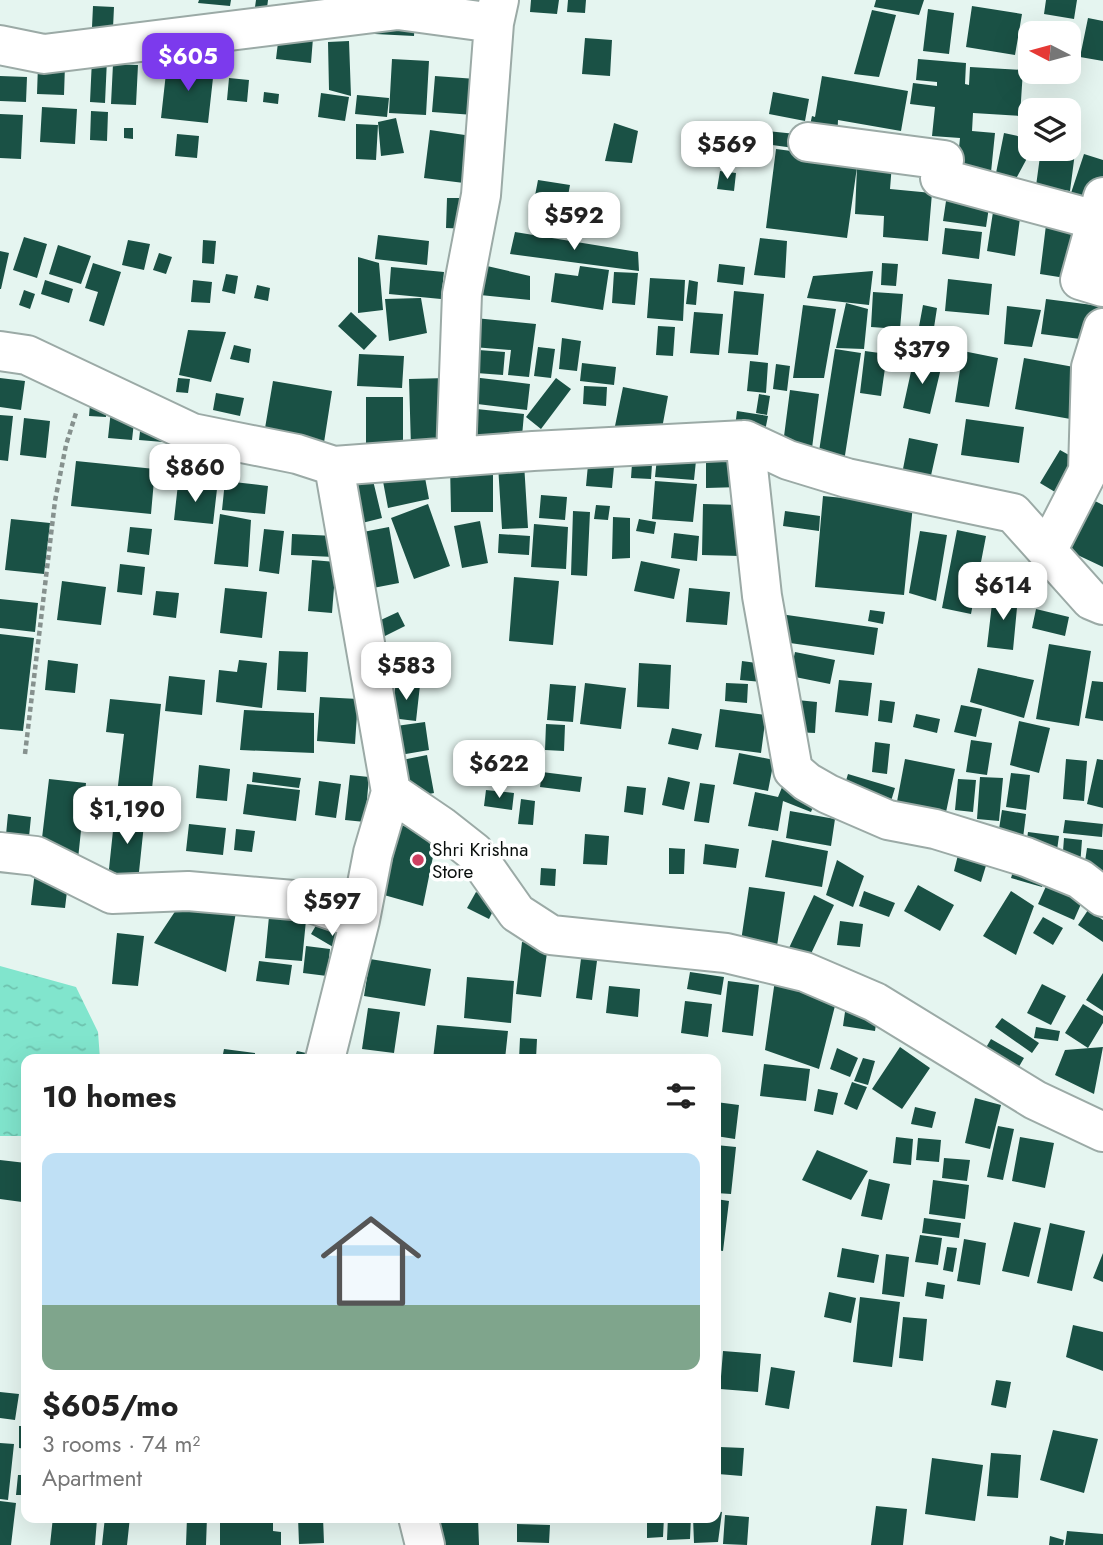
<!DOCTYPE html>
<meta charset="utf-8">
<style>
body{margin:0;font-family:Jost,sans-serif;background:#f6f6f6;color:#222;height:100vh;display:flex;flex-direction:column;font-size:26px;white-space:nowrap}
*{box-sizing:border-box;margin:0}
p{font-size:23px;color:#767676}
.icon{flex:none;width:38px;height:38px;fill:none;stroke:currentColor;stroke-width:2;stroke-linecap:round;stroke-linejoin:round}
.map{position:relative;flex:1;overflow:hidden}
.side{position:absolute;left:21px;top:1054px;width:700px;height:469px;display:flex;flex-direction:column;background:#fff;border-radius:14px;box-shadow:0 7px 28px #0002}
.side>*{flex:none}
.needle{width:46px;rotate:276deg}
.buttons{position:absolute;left:1018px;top:21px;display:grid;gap:14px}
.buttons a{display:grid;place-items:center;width:63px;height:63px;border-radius:14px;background:#fff;box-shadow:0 7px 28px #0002;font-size:35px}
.price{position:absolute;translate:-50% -60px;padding:0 16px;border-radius:14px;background:#fff;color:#222;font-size:23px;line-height:46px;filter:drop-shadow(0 2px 4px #0008)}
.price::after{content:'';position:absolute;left:50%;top:42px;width:21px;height:16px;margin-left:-10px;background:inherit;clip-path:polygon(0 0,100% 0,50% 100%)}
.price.active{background:#7c3aed;color:#fff}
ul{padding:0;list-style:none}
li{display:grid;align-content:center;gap:14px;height:371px;padding:0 21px}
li+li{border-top:2px solid #e0e0e0}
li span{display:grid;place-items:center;height:217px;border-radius:14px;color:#555}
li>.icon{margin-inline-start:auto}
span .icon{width:126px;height:126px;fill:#fffc;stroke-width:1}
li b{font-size:30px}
h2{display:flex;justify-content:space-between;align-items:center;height:84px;padding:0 21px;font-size:30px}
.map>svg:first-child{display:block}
.water{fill:url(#water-ripples)}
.building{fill:#1a5145}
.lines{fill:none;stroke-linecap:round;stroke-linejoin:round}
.minor-casing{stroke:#9baaa6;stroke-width:42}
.path{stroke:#86918e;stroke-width:4.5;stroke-dasharray:5 3.5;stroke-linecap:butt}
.minor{stroke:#fff;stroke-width:38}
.poi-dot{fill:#ce3f61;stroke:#fff;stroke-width:2.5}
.labels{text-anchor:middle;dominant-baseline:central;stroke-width:7;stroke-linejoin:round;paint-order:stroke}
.poi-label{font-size:19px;fill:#090e0c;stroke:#fff;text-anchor:start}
</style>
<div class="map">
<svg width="1103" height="1545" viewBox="0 0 1103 1545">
<defs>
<pattern id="water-ripples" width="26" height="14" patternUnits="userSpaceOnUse" patternTransform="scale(1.75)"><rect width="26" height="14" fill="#81e5cd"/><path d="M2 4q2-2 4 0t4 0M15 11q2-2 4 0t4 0" fill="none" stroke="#6ec3af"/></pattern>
</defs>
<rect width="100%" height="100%" fill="#e5f5f0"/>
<!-- water -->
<path class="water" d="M0,966l76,21 22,45 2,27h-74v77h-26z"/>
<!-- building -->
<path class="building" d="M199,0h32l-1,6 -32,-3z
M256,0h12l-1,8 -12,-1z
M531,0h28l-2,14 -27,-2z
M568,0h18l-1,13 -18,-1z
M876,0h48l-5,15 -45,-8z
M1046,0h31l-3,19 -30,-5z
M93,6l21,1 -1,21 -21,-1z
M972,6l50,8 -7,41 -49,-8z
M928,9l26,4 -5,41 -26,-3z
M872,10l24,5 -17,62 -25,-3z
M376,17l39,2 -1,17 -39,-2z
M1088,18l15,3v40l-23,-4z
M279,34l34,4 -2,25 -35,-4z
M585,38l27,2 -2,36 -28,-2z
M349,41l2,55 -22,-6 -1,-48z
M92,59h15l-2,44 -15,-1z
M392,59l37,2 -3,54 -37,-2z
M918,59l48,4 -1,21 4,1 1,-18 53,3 -3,46 -47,-3 -1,18 23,2 -5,49 -34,-4 4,-40 -28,-2 3,-29 -25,-3 3,-21 24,3v-4l-21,-2z
M113,64l25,1 -2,40 -25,-1z
M167,64l47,5 -6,54 -47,-5z
M38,65h27l-1,30 -27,-1z
M0,76l27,1 -1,25 -26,-1z
M435,76l41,3 -2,36 -42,-3z
M822,76l86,15 -7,40 -63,-11 -1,21 -30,-2 5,-23 3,1z
M229,78l20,2 -2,22 -20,-2z
M264,92l15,2 -1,10 -15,-2z
M773,92l36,7 -4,22 -36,-7z
M321,93l28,4 -4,24 -27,-4z
M357,95l32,3 -2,19 -32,-3z
M42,107l35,2 -2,35 -35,-2z
M91,111l17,1 -1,29 -17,-1z
M0,114l23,1 -2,44 -21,-1z
M396,118l8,35 -23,3 -3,-34z
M614,123l24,8 -6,32 -27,-2z
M356,124l22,1 -2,35 -20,-1z
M124,128h9v11l-9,-1z
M430,130l49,7 -7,47 -48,-6z
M767,131l29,3 -2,14 -29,-4z
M1004,133l27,6 1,10 -22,41 -17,-2z
M177,134l22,2 -2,22 -22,-2z
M1069,144l7,1 -6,46 -34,-5 5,-37h28z
M776,149l116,15 -2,25 42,4 -4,48 -45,-4 1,-21 -29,-2 2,-47 -10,71 -81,-10z
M1084,154l19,6v33l-39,21z
M720,171l16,2 -2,18 -17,-2z
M538,180l32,5 -5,27 -32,-6z
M948,188l43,6 -5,33 -43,-6z
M447,198h24v31l-25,-1z
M995,199l27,4 -7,53 -28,-5z
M1046,225l38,5 -6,50 -38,-6z
M945,228l37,4 -3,27 -37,-5z
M515,232l123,20 1,19 -129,-17z
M378,235l51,6 -2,24 -52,-6z
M24,237l23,7 -10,34 -24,-8z
M760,238l27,3 -2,37 -31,-3z
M128,240l22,4 -6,26 -22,-5z
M203,240l13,1 -2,23 -12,-1z
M58,245l33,11 -10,28 -32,-10z
M0,251l9,2 -8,36h-1z
M159,253l13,4 -6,17 -13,-4z
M358,257l21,6 4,47 -25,3z
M93,263l28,9 -17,54 -15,-5 9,-29 -13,-4z
M882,263l16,1 -2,22 -15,-1z
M719,264l26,3 -2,18 -26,-3z
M487,266l43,10v24l-50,-5z
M580,266l29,4 -6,40 -52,-8 4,-29 23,3z
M391,267l53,5 -3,27 -52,-5z
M873,271l-4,34 -62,-7 6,-22z
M614,272l24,1 -3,32 -23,-2z
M226,274l12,2 -3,18 -13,-3z
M650,278l35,2 -2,41 -36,-3z
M948,279l44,5 -3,31 -44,-4z
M45,280l28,9 -4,14 -28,-9z
M193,280l19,2 -2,21 -19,-1z
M689,280l9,2 -2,23 -10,-1z
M257,285l13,3 -2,13 -14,-3z
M24,290l11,4 -5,15 -11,-4z
M734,291l30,3 -6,61 -30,-2z
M873,292l30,2 -3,35 -29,-2z
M421,298l6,35 -38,8 -4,-42z
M1046,299l54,7 -4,35 -55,-7z
M846,303l22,6 -4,40 -28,-1z
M803,305l33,4 -12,69h-31z
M923,305l14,3 -4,26 -15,-2z
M1007,306l34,4 -9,37 -28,-3z
M351,312l26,24 -13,14 -26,-24z
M694,312l29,2 -4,41 -29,-2z
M475,318l61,6 -7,53 -21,-2 3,-25 -38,-3z
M658,326l17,1 -2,29 -17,-1z
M188,330l38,2 -15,50 -32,-7z
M562,338l19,3 -4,30 -18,-2z
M234,345l17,4 -2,14 -19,-4z
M538,347l17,2 -4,29 -17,-2z
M465,349l40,3 -2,23 -40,-3z
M835,349l26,4 -18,115 -26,-4z
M865,351l22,3 -6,42 -21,-3z
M963,351l35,7 -9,49 -34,-5z
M359,354l45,2 -2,32 -45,-2z
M914,358l28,6 -12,50 -27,-6z
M1024,358l61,11 -9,51 -61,-11z
M750,361l18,2 -2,30 -19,-2z
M582,363l34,4 -2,18 -34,-4z
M776,364l14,2 -3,25 -14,-2z
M472,377l58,7 -3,26 -58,-7z
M0,378l25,3 -4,29 -21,-3z
M178,378l12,1 -2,14 -12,-1z
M447,378l2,68 -38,1 -2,-68z
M556,378l15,11 -30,40 -15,-12z
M273,381l59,10 -9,58 -60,-9z
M584,386l23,1 -1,19 -23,-2z
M623,387l45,9 -7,38 -46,-8z
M790,390l29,4 -7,54 -29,-4z
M216,393l28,5 -4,18 -27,-6z
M759,394l11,2 -3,19 -11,-2z
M366,397h37v55l-37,-1z
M90,404l17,2 -1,11 -17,-1z
M467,408l57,6 -3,33 -57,-6z
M111,410l24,3 -3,27 -24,-2z
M737,411l31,5 -3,15 -30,-4z
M0,415l13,1 -5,45 -8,-1z
M24,418l26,3 -4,37 -26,-3z
M966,419l58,8 -5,36 -58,-8z
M141,423l23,2 -1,17 -24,-2z
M909,438l29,6 -8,36 -28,-6z
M184,441l40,5 -3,32 -41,-4z
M658,448l39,3 -3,29 -39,-3z
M633,449l20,1 -2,29 -20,-1z
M740,449l1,38 -35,1v-38z
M1060,450l25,14 -20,34 -25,-15z
M589,454l26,2 -3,32 -26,-2z
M76,461l79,8 -4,45 -80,-8z
M524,463l4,65 -26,1 -4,-64z
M450,465h43v47h-42z
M423,467l6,32 -41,9 -6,-32z
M371,472l11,46 -20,5 -11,-46z
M225,481l43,5 -3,28 -43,-4z
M655,481l42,3 -4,38 -41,-3z
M178,484l39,5 -4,35 -39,-4z
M541,495l26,2 -2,23 -26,-2z
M823,496l90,9 -9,90 -89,-8z
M1091,499l12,6v62l-36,-17z
M428,504l22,62 -36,13 -23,-61z
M703,504l38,1 -1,51 -38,-1z
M596,505l14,1 -2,14 -14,-1z
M573,511l17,1 -3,64 -16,-1z
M785,511l35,5 -1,15 -36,-5z
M220,514l31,6 -3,47 -34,-3z
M613,517l17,1v40l-18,1z
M11,519l39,4 -6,51 -39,-4z
M639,519l17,3 -2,12 -18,-3z
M480,521l8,42 -26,5 -8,-42z
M534,524l34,3 -2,42 -35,-2z
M130,527l22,2 -3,26 -22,-3z
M389,527l10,56 -26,5 -10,-56z
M264,529l20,2 -5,43 -20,-3z
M957,530l29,6 -15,78 -29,-6z
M920,531l27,4 -11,66 -27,-8z
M674,533l25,3 -2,25 -26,-3z
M292,534l43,2 -1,21 -43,-2z
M499,534l31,2 -1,19 -31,-2z
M312,560l24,2 -4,51 -24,-2z
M641,561l39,8 -6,30 -40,-8z
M120,564l25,3 -3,28 -25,-3z
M514,577l45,4 -6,64 -44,-4z
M62,581l44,6 -5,38 -44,-5z
M225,588l42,4 -5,46 -42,-5z
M689,588l41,4 -3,33 -41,-3z
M156,591l23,2 -3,25 -23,-3z
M993,595l25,2 -5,53 -26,-3z
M0,599l38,4 -3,29 -35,-4z
M1036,609l33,8 -4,19 -33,-8z
M870,610l15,2 -2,12 -15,-3z
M398,612l7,14 -28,14 -7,-15z
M780,614l98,14 -4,27 -98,-14z
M0,634l34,4 -11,93 -23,-2z
M412,642l12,22 -36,20 -12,-22z
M1049,644l42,7 -12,75 -43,-7z
M279,651l29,1 -2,40 -29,-2z
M795,652l40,8 -5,24 -40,-8z
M48,660l30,4 -3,29 -30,-3z
M239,660l28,3 -5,45 -46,-6 3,-32 18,2z
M742,661l22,3 -2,18 -22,-2z
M639,663l32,2 -2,44 -32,-2z
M978,668l56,12 -10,38 -54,-16z
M169,676l36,4 -3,35 -37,-4z
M839,680l33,3 -4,33 -33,-4z
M1092,681l11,1v39l-18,-3z
M396,682l24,3 -4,36 -25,-3z
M585,683l41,5 -5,41 -41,-5z
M726,683l22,1 -1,19 -22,-2z
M550,684l26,2 -3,36 -26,-2z
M320,697l38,2 -3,45 -38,-3z
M110,699l51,5 -10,94 -34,-4 7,-60 -18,-2z
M797,700l20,2 -2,31 -20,-1z
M880,700l15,2 -3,21 -14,-2z
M961,705l21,4 -6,28 -22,-5z
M720,709l46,6 -5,38 -46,-6z
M244,710l70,3v40l-74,-3z
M916,714l24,5 -3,14 -24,-6z
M1019,721l31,7 -11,45 -29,-8z
M425,722l4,28 -29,5 -4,-29z
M546,724l19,1 -1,26 -19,-1z
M672,728l30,6 -4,16 -30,-6z
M971,740l21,3 -5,32 -21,-3z
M875,742l15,2 -3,30 -15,-2z
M739,753l35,7 -6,31 -35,-7z
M427,755l7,38 -25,5 -7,-38z
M905,759l50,10 -10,48 -49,-10z
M1066,759l21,2 -3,40 -21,-2z
M1097,759l6,1v48l-16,-4z
M514,760l20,2 -2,16 -20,-2z
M199,765l31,4 -3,32 -31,-3z
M253,772l48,6 -2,10 -47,-6z
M542,772l40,5 -2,15 -40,-5z
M1011,773l19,2 -4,35 -20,-3z
M848,774l47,14 -7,23 -47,-14z
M350,775l19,2 -4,45 -20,-2z
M668,777l22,5 -6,28 -22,-5z
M980,777l23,1 -4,43 -22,-2z
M49,779l37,4 -8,76 -38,-4z
M958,779l18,1 -3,32 -18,-2z
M785,780l33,14 -7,18 -28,-11 -5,30 -30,-5 7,-34 23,5z
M319,781l22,3 -5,34 -21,-3z
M700,783l15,2 -6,38 -15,-2z
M247,784l53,6 -4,31 -53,-7z
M627,786l19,2 -3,27 -19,-3z
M486,790l28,3 -2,17 -28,-4z
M521,799l14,2 -2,24 -15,-1z
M116,802l30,3 -9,86 -30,-3z
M1002,810l24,4 -4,32 -25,-4z
M790,811l45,8 -4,27 -45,-8z
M8,814l23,3 -3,30 -23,-2z
M1065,820l38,4 -1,13 -39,-4z
M189,824l37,4 -3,27 -37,-4z
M401,825l36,12 -14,69 -39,-11z
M236,829l19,2 -3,21 -18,-2z
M1028,832l31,4 -3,21 -31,-5z
M585,834l24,2 -2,29 -24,-1z
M1064,838l18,2 -2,26 -18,-2z
M772,840l56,11 -6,36 -57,-10z
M705,844l34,5 -3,19 -33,-4z
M960,847l28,12 -7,23 -27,-11z
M669,848l16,1 -1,25h-15z
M1087,848l16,2v28l-20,-3z
M837,860l27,16 -11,31 -27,-12z
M1015,865l31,9 -4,13 -31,-9z
M541,868l15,1 -1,17 -15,-1z
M35,871l34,4 -4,33 -34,-3z
M1052,873l36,15 -14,32 -36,-16z
M918,885l36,20 -14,26 -36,-20z
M749,887l36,5 -8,54 -36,-5z
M864,891l31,12 -6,14 -30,-11z
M1011,891l23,15 -18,49 -33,-19z
M476,892l21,11 -8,16 -22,-11z
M186,895l52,5 -12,72 -72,-29z
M814,895l20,10 -25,53 -20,-10z
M270,906l37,4 -5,51 -37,-3z
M1088,910l15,10v22l-25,-17z
M1043,917l20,11 -10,17 -20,-12z
M840,921l23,3 -3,23 -23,-2z
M318,922l35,20 -8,12 -34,-20z
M117,933l27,3 -6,50 -26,-2z
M522,942l26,3 -7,52 -25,-3z
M583,943l16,2 -7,55 -16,-2z
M306,946l24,3 -3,27 -24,-3z
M370,959l61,10 -6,37 -61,-10z
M259,961l33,4 -3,20 -33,-4z
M690,972l34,5 -3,18 -34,-6z
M776,973l62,21 -19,75 -54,-19z
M1103,973v38l-17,-11z
M467,977l47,4 -3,42 -47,-5z
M728,981l31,4 -6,51 -31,-4z
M1042,984l24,12 -15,29 -24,-12z
M609,986l31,3 -2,28 -32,-4z
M685,1001l27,3 -4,33 -27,-4z
M1083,1004l20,12v7l-15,25 -23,-15z
M846,1005l32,5 -3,21 -32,-5z
M368,1008l32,4 -6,41 -32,-4z
M1002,1018l37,25 -7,10 -37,-26z
M437,1025l71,6 -3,28h-72z
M1036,1027l24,4 -2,10 -24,-3z
M520,1038l17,1 -1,20h-17z
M991,1039l33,19 -11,19 -33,-19z
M900,1047l30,21 -28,41 -30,-20z
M1103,1047l-9,47 -39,-19 10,-25z
M837,1048l21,10 -8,19 -20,-8z
M224,1049l31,4v6h-33z
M297,1051l23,5 -1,3h-25z
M191,1054l17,3v2h-19z
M863,1058l12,3 -7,24 -14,-4z
M764,1064l46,5 -4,32 -46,-5z
M852,1082l15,5 -10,23 -13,-6z
M818,1089l20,4 -5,22 -19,-4z
M975,1098l26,7 -11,44 -25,-6z
M716,1102l23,3 -4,34 -19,-3z
M915,1107l21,5 -4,16 -21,-4z
M998,1126l16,3 -11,51 -16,-3z
M896,1137l17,2 -2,26 -18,-2z
M1020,1137l34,6 -9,45 -33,-7z
M918,1138l23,2 -2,22 -23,-2z
M716,1145l20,2 -5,47 -15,-1z
M817,1150l51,21 -17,29 -49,-20z
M944,1158l26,2 -3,21 -25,-3z
M0,1160l26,3 -4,39 -22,-3z
M869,1179l21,5 -8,36 -21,-4z
M933,1180l36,5 -4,34 -36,-5z
M716,1199l13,2 -6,50 -7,-1z
M924,1218l37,5 -2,15 -37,-5z
M1014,1222l27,6 -12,49 -27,-6z
M1050,1223l35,8 -13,60 -35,-8z
M920,1235l22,3 -4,27 -23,-3z
M964,1239l22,4 -6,42 -23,-4z
M947,1247l10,1 -4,24 -10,-2z
M842,1248l37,7 -5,28 -37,-6z
M1103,1253v29l-10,-4z
M886,1254l23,3 -5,40 -22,-3z
M927,1282l18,3 -2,14 -18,-3z
M829,1292l27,6 -5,25 -27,-6z
M860,1297l40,5 -8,65 -39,-5z
M903,1317l24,2 -4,42 -24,-3z
M1073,1325l30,7v39l-37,-14z
M723,1351l38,3 -3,38 -38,-3z
M771,1367l24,4 -6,38 -24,-4z
M996,1380l15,2 -5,26 -15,-3z
M0,1392l19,2 -4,26 -15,-2z
M19,1426h7v23l-7,-1z
M1053,1430l45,9 -14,54 -44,-13z
M0,1443l14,1 -6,56 -8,-1z
M720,1447l24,1 -2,28 -24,-2z
M991,1453l30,2 -3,43 -31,-2z
M932,1458l51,7 -8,56 -50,-7z
M18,1475h8v20h-10z
M0,1501l16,2 -5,42h-11z
M876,1506l31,3 -4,36h-32z
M716,1511l6,1 -4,30 -24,1 -1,-26h23z
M725,1515l24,2 -2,28 -24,-1z
M53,1517l44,2 -2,26h-45z
M105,1517h25l-3,28h-25z
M187,1517h20l-1,28h-20z
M220,1517l53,2v12l8,1v13h-61z
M298,1517h25l1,26 -25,1z
M430,1517h48l1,28h-48z
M647,1517h17l-1,20 -16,1z
M668,1517h23l-1,22 -23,1z
M517,1524l33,1 -1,18 -32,-1z
M1067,1531l36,3v11h-38z
M1050,1536l14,4 -1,5h-14z"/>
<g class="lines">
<defs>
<path id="minor" d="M0,45l44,9 354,-44 96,13
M808,142l136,18 -4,18 156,42
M1103,197l-23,83 23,7
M0,351l27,4 165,78 105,21 37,12 57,326 -18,61 -13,67 -35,139
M745,440l17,156 31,174 14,12 21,12 60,26 47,9 91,28 54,22 23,18
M456,457l6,-163 19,-99 13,-172 5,-23
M334,466l199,-15 212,-11 43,20 59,18 166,35 78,87 12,5
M1047,551l41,-80 3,-104 12,-39
M391,792l50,34 33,26 43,61 34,22 175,18 79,19 70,30 160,98 68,32
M0,852l36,4 76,38 76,-3 117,10 55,19
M418,1517l7,28"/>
</defs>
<!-- minor casing -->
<use href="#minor" class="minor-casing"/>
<!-- path -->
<path class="path" d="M25,754l30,-253 11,-56 10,-32"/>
<!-- minor -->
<use href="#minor" class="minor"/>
</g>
<!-- markers -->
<circle class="poi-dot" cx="418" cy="860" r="7"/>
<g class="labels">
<!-- poi labels -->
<g class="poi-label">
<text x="432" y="849">Shri Krishna<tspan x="432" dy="22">Store</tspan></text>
</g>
</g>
</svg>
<div class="buttons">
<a><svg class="needle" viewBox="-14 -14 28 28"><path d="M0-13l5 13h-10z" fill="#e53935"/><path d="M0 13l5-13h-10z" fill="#767676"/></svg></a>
<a><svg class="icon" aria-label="layers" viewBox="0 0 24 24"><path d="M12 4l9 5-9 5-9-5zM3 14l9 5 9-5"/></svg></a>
</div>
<b class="price active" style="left:188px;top:93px">$605</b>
<b class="price" style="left:727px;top:181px">$569</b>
<b class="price" style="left:574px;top:252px">$592</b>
<b class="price" style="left:922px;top:386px">$379</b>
<b class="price" style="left:195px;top:504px">$860</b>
<b class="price" style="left:1003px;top:622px">$614</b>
<b class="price" style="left:406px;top:702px">$583</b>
<b class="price" style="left:499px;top:800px">$622</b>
<b class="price" style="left:127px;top:846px">$1,190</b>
<b class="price" style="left:332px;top:938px">$597</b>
<section class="side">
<h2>10 homes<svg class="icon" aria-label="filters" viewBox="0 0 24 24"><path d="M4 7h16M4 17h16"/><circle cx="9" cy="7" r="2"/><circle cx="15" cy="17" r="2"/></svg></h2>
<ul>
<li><span style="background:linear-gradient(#bfe0f5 70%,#7fa58c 0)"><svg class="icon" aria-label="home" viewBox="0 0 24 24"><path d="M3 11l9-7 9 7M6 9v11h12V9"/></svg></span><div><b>$605/mo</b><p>3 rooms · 74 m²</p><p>Apartment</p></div></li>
</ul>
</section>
</div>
